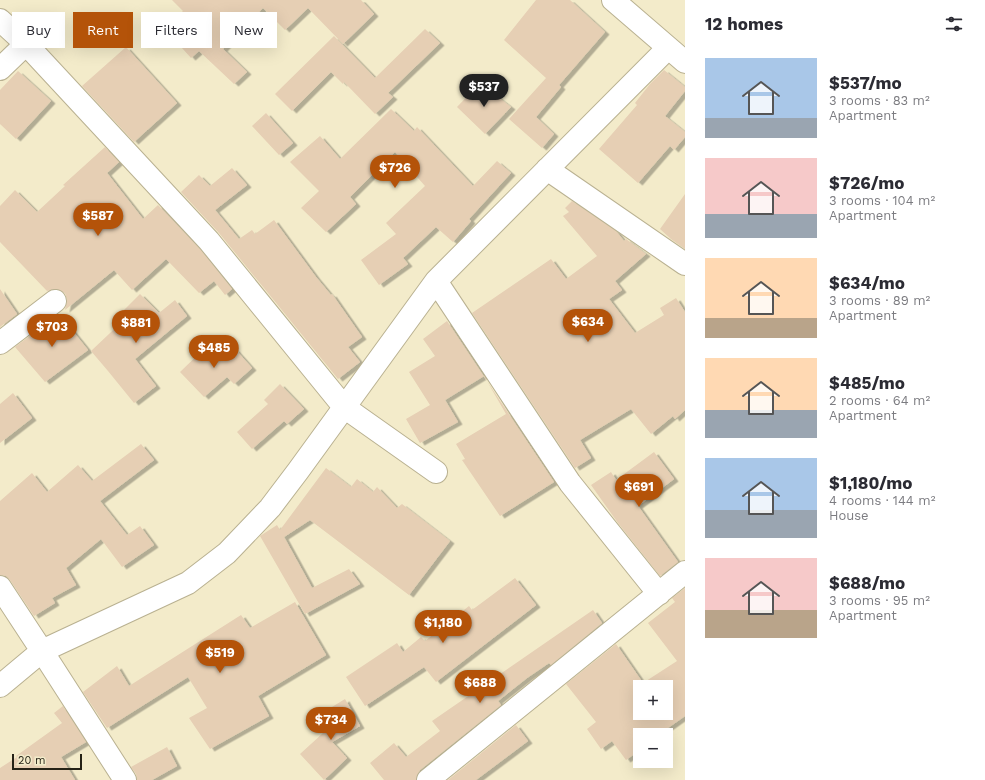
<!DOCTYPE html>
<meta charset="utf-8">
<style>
body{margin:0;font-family:"Work Sans",sans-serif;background:#f2f2f3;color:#2b2b33;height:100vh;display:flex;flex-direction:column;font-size:15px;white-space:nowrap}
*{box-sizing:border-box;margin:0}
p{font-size:13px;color:#7c7c81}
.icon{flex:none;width:22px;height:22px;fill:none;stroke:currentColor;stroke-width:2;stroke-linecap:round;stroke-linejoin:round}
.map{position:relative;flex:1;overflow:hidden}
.details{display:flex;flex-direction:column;background:#fff;width:300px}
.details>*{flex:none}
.hud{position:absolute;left:12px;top:12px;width:380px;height:36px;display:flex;gap:8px}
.buttons{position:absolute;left:633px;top:680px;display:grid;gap:8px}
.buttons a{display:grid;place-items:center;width:40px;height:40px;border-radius:0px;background:#fff;box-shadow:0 4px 16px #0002;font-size:20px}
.scale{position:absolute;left:12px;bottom:10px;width:70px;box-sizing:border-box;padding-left:4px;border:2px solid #252216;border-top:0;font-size:11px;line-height:14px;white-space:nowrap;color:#252216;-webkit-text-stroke:3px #f3ebca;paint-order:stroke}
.price{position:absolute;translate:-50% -34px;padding:0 9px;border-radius:14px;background:#b45309;color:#fff;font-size:13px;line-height:26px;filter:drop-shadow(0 1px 2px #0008)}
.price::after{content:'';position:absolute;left:50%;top:24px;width:12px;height:9px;margin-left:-6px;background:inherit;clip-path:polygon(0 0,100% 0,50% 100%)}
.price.active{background:#222;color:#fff}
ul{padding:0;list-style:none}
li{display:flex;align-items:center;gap:12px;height:100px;padding:0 20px}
li span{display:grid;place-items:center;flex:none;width:112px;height:80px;border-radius:0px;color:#555}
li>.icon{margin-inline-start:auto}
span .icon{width:48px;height:48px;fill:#fffc;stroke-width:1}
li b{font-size:17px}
h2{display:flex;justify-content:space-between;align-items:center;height:48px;padding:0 20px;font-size:17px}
.chip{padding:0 14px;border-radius:0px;background:#fff;box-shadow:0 4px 16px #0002;font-size:14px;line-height:36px}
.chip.active{background:#b45309;color:#fff}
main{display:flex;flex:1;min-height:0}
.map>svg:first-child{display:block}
.building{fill:#e6cfb4;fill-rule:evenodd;filter:url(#shadow)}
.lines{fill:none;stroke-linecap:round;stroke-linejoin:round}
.minor-casing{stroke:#b9b191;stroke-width:24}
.minor{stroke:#fff;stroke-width:22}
</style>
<main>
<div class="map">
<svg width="685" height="780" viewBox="0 0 685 780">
<defs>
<filter id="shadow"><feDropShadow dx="4.5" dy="2.5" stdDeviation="0" flood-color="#0004"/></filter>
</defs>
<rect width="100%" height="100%" fill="#f3ebca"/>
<!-- building -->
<path class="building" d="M172,0h189l13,14 -31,30 -35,-36 -23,22 -22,-22 -40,41 24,23 -13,12 -35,-33 -8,7 -27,-30 19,-17z
M536,0h34l35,32 -46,53 2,2 -25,30 18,17 -12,14 -33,-29 37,-41 -42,-38z
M425,29l15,14 -52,50 5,4 -18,17 -31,-32 -1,2 -12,-12 -39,39 -17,-17 59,-58 41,42z
M126,47l51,56 -43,39 -52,-56z
M664,70l21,17v4l-20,25 20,16v5l-11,13 -4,-4 -32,37 -39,-34 38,-44 -2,-2 15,-19z
M18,71l33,30 -35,38 -16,-15v-34z
M480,83l31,24 -26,27 -28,-27z
M391,109l23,22 3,-4 56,59 24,-25 14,12 -42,46 2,2 -18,21 -17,-15 -33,31 5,6 -29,21 -18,-25 35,-26 -10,-11 39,-37 -30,-34 -45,45 6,7 -30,28 -25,-24 18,-17 -29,-29 30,-26 20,23z
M266,113l27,30 -14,12 -27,-29z
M105,147l14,15 -12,11 36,46 15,-14 42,44 32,40 -7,6 -11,-14 -15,12 -33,-34 -34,31 -18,-20 -49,40 2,-10 -2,-7 -5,-3 -6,-1 -7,2 -47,-49v-36l15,-16 22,22 28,-26 -2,-1z
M232,168l15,17 -32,25 24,29 13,-9 3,4 19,-14 42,57 15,18 1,-1 30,43 -14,10 12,15 -22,17 -119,-146 -38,-41 18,-17 11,11z
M685,194v55l-14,-10 -11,-10z
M572,201l44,30 8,10 2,-2 20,15 -31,27 7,9 -13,9 26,34 29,-18 -4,-7 16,-10 9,14v98l-10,9 -2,-3 -22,18 -20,-25 -51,31 11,18 -16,10 -103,-155 79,-54 15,20 31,-23 -34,-40 6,-4 -4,-4z
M0,289l17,25 -17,13z
M140,294l19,19 16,-13 12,16 -52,43 21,27 -22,17 -26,-32 -17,-20 37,-35 -5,-5z
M59,314l29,36 -43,32 -30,-35z
M447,321l107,161 -54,34 -38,-56 3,-1 -9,-15 50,-30 -22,-38 -39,24 13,22 -38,21 -14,-24 24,-14 -21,-33 26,-16 -12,-17z
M210,343l14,16 11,-10 17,19 -18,16 -7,-7 -23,20 -24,-25z
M280,384l24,25 -17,15 -3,-3 -32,28 -15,-17 31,-28 -4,-4z
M13,393l19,25 -32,25v-39z
M141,444l13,16 -54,41 27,34 13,-9 14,19 -32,22 -21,-28 -35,29 10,17 -24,13 3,5 -21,13 -24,-36 -4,-4 -6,-1v-74l32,-28 15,19 31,-27 14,16z
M654,452l20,27 -36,27 40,56 -18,14 -42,-53 -27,-38 20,-13 5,8z
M326,468l25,19 6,-8 16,13 4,-5 20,21 5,-4 48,37 -41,54 -99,-75 -26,17 28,51 37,-19 11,15 -55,30 -45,-78 17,-11 3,5z
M515,578l21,27 -100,77 -12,-15 -59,39 -19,-29 51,-34 6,9 18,-15 4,4 44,-35 3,4z
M685,588v128l-27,19h-18v15l-14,10 -14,-19 -11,8 -14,-20 9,-7 -30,-38 50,-40 27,39 34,-22 -29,-38 27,-21 -3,-4zM640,687h26v26h-26z
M295,602l31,53 -68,41 11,20 -59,33 -21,-31 18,-10 -19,-31 -81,51 -24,-36 34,-26 12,20 112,-71 9,13z
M593,610l9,13 -51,42 -2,-2 -22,15 -29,23 3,4 -81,65 -3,5 -1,5h-32l-14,-17 24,-20 12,14 34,-26 -8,-10z
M345,699l15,27 -28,16 15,16 -23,22 -24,-26 34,-31 -7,-13z
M63,706l23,36 -25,15 14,23h-75v-12l17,-11 -1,-1 46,-33 -8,-10z
M516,725l12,16 -52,39h-28z
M167,747l10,19 -25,14h-15l-1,-6 -5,-7z"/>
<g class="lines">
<defs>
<path id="minor" d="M613,0l72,62
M0,20l26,24
M0,69l26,-25 183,197 135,166 92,65
M547,169l138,95
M436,281l134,202 89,111
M0,343l55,-42
M0,587l42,64 -42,35
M125,780l-83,-129 146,-68 39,-30 43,-45 28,-37 138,-190 232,-233
M428,780l257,-208"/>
</defs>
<!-- minor casing -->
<use href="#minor" class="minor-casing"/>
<!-- minor -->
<use href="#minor" class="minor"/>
</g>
</svg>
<div class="buttons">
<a>+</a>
<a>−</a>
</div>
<div class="scale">20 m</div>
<b class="price active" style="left:484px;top:108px">$537</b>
<b class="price" style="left:395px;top:189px">$726</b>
<b class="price" style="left:98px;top:237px">$587</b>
<b class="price" style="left:588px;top:343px">$634</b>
<b class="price" style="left:136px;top:344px">$881</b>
<b class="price" style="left:52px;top:348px">$703</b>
<b class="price" style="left:214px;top:369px">$485</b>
<b class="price" style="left:639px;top:508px">$691</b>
<b class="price" style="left:443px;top:644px">$1,180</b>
<b class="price" style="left:220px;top:674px">$519</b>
<b class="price" style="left:480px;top:704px">$688</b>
<b class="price" style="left:331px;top:741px">$734</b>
<div class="hud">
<a class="chip">Buy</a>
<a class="chip active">Rent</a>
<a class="chip">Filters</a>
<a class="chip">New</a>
</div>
</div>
<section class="details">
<h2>12 homes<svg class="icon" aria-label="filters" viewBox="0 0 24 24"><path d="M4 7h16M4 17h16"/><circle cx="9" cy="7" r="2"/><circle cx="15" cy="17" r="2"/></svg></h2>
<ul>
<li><span style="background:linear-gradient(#a9c7e8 75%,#9aa5b1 0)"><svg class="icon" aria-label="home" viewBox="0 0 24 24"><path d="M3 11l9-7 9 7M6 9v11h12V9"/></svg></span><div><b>$537/mo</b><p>3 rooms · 83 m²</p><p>Apartment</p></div></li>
<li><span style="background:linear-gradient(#f6c9c9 70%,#9aa5b1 0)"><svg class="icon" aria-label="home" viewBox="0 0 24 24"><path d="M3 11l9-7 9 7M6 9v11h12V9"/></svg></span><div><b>$726/mo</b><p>3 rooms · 104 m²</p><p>Apartment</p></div></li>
<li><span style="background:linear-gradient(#ffd9b3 75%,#b9a48a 0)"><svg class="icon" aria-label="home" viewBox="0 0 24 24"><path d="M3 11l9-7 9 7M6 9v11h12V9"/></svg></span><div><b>$634/mo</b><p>3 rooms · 89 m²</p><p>Apartment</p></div></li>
<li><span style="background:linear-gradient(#ffd9b3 65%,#9aa5b1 0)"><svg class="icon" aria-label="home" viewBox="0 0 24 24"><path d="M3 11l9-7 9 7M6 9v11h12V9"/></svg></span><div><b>$485/mo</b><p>2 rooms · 64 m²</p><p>Apartment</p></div></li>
<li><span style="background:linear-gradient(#a9c7e8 65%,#9aa5b1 0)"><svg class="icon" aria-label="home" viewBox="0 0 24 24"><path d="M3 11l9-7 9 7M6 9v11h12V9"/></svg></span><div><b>$1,180/mo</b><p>4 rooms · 144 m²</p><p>House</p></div></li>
<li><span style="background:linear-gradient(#f6c9c9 65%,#b9a48a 0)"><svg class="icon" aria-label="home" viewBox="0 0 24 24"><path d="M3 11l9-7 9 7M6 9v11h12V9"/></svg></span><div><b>$688/mo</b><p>3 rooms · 95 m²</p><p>Apartment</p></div></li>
</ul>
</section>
</main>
